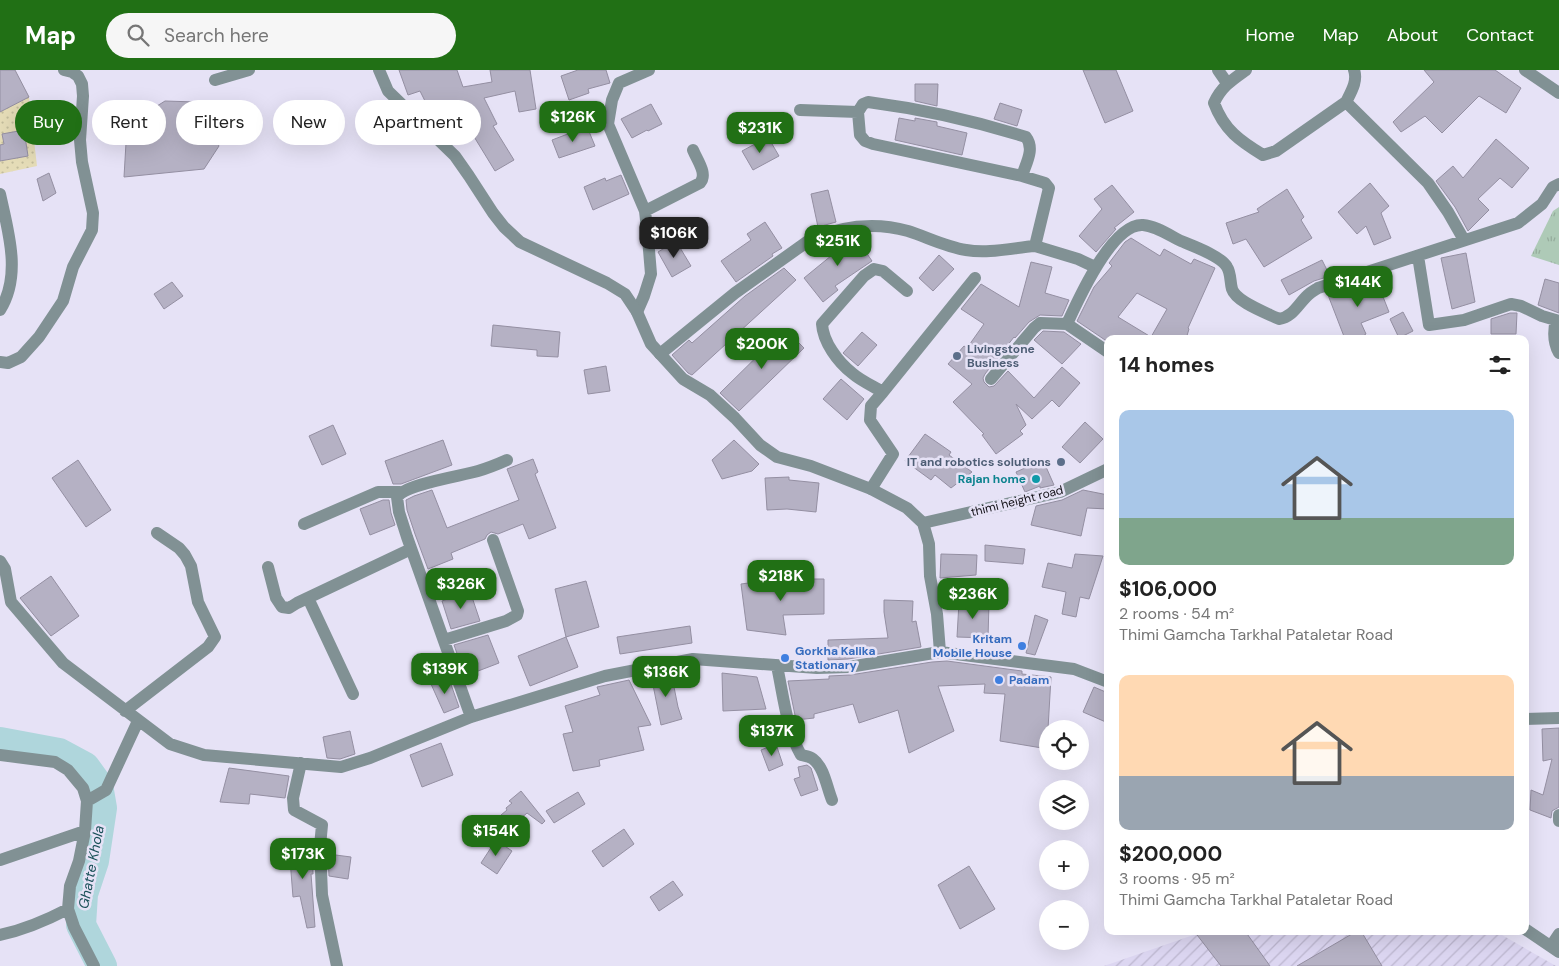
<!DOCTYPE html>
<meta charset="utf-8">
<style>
body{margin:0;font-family:"DM Sans",sans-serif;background:#f6f6f6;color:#222;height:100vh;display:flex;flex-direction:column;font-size:19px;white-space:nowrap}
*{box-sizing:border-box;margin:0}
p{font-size:16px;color:#767676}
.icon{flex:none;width:28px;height:28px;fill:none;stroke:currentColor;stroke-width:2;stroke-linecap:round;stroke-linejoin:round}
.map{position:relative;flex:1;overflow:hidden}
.drawer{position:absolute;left:1104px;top:265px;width:425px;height:600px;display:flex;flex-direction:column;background:#fff;border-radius:10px;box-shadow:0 5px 20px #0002}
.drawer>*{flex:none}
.guide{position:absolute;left:15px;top:30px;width:475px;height:45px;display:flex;gap:10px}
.buttons{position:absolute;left:1039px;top:650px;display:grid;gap:10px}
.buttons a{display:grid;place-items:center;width:50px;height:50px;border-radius:50%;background:#fff;box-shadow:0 5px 20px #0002;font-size:25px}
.price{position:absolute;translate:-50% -42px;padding:0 11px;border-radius:10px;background:#217015;color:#fff;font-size:16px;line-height:32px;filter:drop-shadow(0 1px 2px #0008)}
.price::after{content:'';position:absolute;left:50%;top:30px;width:15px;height:11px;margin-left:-8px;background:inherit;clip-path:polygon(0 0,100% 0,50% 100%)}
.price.current{background:#222;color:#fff}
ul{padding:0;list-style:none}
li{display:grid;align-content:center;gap:10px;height:265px;padding:0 15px}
li span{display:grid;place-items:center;height:155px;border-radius:10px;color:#555}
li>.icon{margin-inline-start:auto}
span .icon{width:90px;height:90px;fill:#fffc;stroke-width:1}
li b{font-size:21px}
h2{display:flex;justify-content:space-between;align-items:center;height:60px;padding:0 15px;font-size:21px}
.chip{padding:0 18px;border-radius:22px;background:#fff;box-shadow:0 5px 20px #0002;font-size:18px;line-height:45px}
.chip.current{background:#217015;color:#fff}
header{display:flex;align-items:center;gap:30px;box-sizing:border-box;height:70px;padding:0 25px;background:#217015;color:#fff}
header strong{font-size:24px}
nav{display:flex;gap:28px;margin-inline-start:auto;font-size:18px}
.search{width:350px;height:45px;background:#f6f6f6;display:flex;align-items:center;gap:12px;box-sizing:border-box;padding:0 18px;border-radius:28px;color:#767676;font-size:19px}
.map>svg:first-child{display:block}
.industrial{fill:url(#industrial-furrows)}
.sand{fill:url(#sand-dots)}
.park{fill:url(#park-tufts)}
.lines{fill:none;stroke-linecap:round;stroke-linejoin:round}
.river{stroke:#afd6dc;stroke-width:30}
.building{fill:#b5b1c4;stroke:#948fa2;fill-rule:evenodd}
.minor{stroke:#819194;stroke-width:12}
.tertiary{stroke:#819194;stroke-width:12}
.service-dot{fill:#5c6f8a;stroke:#e6e2f6;stroke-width:2}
.culture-dot{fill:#0f9aa8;stroke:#e6e2f6;stroke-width:2}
.shop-dot{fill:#3f7fe0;stroke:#e6e2f6;stroke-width:2}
.labels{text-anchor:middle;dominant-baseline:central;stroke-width:5;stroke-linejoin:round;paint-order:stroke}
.service-label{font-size:12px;font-weight:bold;fill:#4e5e75;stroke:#e6e2f6;text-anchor:start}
.culture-label{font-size:12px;font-weight:bold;fill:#0d838f;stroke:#e6e2f6;text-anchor:end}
.street-label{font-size:12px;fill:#110f15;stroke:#e6e2f6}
.shop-label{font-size:12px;font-weight:bold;fill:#366cbe;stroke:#e6e2f6;text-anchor:start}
.water-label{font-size:14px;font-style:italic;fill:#195058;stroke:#e6e2f6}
</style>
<header>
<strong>Map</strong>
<div class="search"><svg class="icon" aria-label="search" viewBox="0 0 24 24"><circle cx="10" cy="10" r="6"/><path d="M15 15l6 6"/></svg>Search here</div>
<nav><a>Home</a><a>Map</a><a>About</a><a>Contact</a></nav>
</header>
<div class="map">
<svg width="1559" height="896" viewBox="0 0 1559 896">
<defs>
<pattern id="industrial-furrows" width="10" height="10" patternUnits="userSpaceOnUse" patternTransform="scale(1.25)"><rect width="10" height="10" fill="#dcd6f1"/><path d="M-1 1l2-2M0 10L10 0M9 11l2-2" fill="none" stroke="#bcb6ce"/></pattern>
<pattern id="sand-dots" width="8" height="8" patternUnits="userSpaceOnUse" patternTransform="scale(1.25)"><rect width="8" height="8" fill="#e5dcb7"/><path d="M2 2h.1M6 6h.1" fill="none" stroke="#c3bc9c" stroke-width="1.8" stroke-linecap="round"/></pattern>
<pattern id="park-tufts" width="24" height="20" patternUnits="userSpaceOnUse" patternTransform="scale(1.25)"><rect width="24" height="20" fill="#aecab7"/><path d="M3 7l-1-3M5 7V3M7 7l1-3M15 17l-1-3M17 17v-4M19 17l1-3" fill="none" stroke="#95ac9c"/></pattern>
</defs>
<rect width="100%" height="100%" fill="#e6e2f6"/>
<!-- industrial -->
<path class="industrial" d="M1205,861h290l61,35h-452z"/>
<!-- sand -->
<path class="sand" d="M0,0h15l14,27 8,69 -37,8z"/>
<!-- park -->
<path class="park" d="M1559,137v58l-28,-9 22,-45z"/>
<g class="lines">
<!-- river -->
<path class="river" d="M0,672l59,11 26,14 13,18 4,23 -8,53 -11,33 -2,31 21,41"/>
</g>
<!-- building -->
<path class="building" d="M0,0h15l14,27 -29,15z
M399,0h58l6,17 29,-5 -2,-12h40l6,39 -17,3 -4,-21 -31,7 13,26 -4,2 21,34 -19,11 -22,-36 -18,9 -15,-31 -7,4 -13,-26 -12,4z
M578,0h28l4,13 -22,6 1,4 -20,7 -8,-24z
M1083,0h33l17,41 -28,12z
M1424,0h71l26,18 -15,25 -27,-17 -37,37 -17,-17 -24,16 -8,-10 41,-40z
M915,14h23l-1,22 -22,-5z
M165,31l31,1 23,44 -15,23 -80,8 3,-51h20l2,-15z
M1000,33l22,7 -5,16 -23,-7z
M651,34l11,20 -14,7 -1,-1 -15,8 -11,-19z
M899,48l16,3v-3l22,4v4l30,7 -5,22 -67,-15z
M588,59l7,17 -36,12 -7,-18 21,-8 1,3z
M24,60l4,26 -28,5v-16l4,-1 -2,-10z
M768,67l11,19 -26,14 -11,-19z
M1496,69l33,29 -17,20 -12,-10 -22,21 11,11 -21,21 -13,-24 -19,-26 17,-15 10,12z
M49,103l7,20 -13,8 -6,-22z
M621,105l8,19 -36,16 -9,-23 21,-9 1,3z
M1370,113l19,23 -8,7 10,25 -17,7 -8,-19 -9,8 -19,-22z
M1112,115l22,27 -20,16 2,1 -20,23 -17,-16 23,-27 -8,-10z
M1287,119l17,28 -3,3 11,18 -48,29 -18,-28 -13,5 -7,-21 33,-11 -2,-3z
M828,120l8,32 -18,5 -7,-33z
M765,152l17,26 -10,6 1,2 -37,26 -15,-21 30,-21 -4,-6z
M849,166h6l17,25 -37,25 3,4 -15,12 -19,-24 33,-27 -7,-10 9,-3 1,4z
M1131,168l29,18 4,-7 27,15 3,-5 21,9 -27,60 1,1 -3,10h-78v3l-31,-21 17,-34 18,-21 -3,-3 16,-21zM1137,223l30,16 -16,28 -33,-20z
M676,171l15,25 -19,11 -14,-25z
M1466,183l9,49 -23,7 -11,-51z
M939,185l15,14 -21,22 -14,-13z
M1322,190l8,16 -16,5 -25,14 -8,-15z
M1031,192l21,5 -7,26 24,7 -7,16 -22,-1 -11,7 -14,16 -1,-1 -29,37 -2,4 1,4 5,5 5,-1 14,-15 26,27 28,-31 18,16 -21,24 -7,-7 -20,19 -16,-15 10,21 -6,6 3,3 -27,20 -14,-19 2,-1 -31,-32 19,-18 -24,-20 16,-18 3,2 17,-24 -23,-15 20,-25 38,23z
M784,198l12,12 -104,95 -4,-2 -16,-18 17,-15 3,3 53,-47z
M1376,209l13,33 -28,11 5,11 -8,5h-13l-17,-44z
M1545,209l14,4v30l-21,-8z
M172,212l11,14 -19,13 -10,-15z
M1403,242l10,19 -14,7 -9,-19z
M1510,243h7l-1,21h-25v-15z
M493,255l67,7 -2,25 -21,-1v-6l-46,-4z
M785,259l19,19 -65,63 -19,-18z
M1043,261l21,1 17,12 -19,20 -28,-24z
M862,262l15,13 -19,21 -15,-13z
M606,296l4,25 -22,3 -4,-24z
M841,309l23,20 -17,21 -24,-21z
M1085,352l18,17 -23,24 -18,-16z
M333,355l13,29 -24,11 -13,-29z
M925,364l26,18 -2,3 23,17 -21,16 -16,-13 -4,5 -26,-19z
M443,370l9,25 -51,19h-8l-8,-23z
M734,370l25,24 -7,7 -30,8 -10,-19z
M533,389l5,13 -3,2 21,54 -27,11 -6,-15 -25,10 -7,-2 -4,3 -2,4 -34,14 2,6 -25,10 -13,-35 -8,-24 -1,-10 8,-4 18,-6 15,38 72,-28 -12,-31z
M78,390l33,50 -25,17 -34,-49z
M1043,390l11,25 -14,3v-2l-15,6 -9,-20z
M789,407v3l30,3 -3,29 -29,-3 -20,1 -2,-32z
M1083,420l25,5v14l-21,-1 -6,28 -50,-11 5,-19 26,-6z
M383,430h6l2,13 4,12 -25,10 -10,-26z
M985,475l40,4 -2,15 -38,-3z
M941,484l36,1 -1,20 -36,3z
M1075,484l28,2 -14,43 -9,-2 -4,20 -14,-3 4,-22 -24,-5 6,-24 24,5z
M51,506l28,40 -28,20 -31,-38z
M779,509h45v35l-41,1 3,20 -39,-5 -6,-46z
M586,511l13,46 -33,10 -11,-48z
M470,521l10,30 -29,8 -9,-28z
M884,530l29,1 -1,21 4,-1 5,26 -73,12 -20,1v-20l60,-2 -4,-26z
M959,532l30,1 -1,35 -31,-1z
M1035,545l13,5 -13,35 -9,-2z
M690,556l2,17 -72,11 -3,-17z
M488,565l11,28 -34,13 -11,-31z
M566,567l12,30 -48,19 -12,-30z
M947,591l75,10v3l29,3 -3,52v20l-48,-8 5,-47 -21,-1 1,-9 -47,2 16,45 -45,22 -11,-43 -39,13 -6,-19 -39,10v4l-18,2 -8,-39 41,-2v-3l21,-1 82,-13z
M671,602l7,35 4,12 -21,6 -10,-50z
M722,603l35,4 9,32 -43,2z
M448,606l11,31 -15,6 -13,-29z
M629,610l22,45 -13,2 6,23 -45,10 1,6 -27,5 -10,-37 10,-2 -8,-26 35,-11 -3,-8z
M1094,617l14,6v30l-25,-11z
M1559,658v79l-7,4 -1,7 -21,-8 1,-20 12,5 9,-36 -9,2 -1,-32z
M350,661l5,23 -15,5 -13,-1 -4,-21z
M441,673l12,32 -31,12 -12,-32z
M776,674l7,21 -14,6 -8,-21z
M807,695l4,3 7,22 -17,6 -7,-17 6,-2 -2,-10z
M229,698l60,8 -4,22 -35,-4 -1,10 -29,-2z
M521,721l24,30 -3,3 -15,-11 -16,14 -10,-12 6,-5 -1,-2 6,-5 -3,-2z
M578,722l7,12 -31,19 -8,-12z
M624,759l10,15 -31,23 -11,-16z
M496,770l16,11 -15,23 -16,-11z
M309,775v6h3l1,23h-2l4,53 -8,1 -7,-32 -7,1 -4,-50z
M328,784l23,3 -3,22 -19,-3z
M969,796l26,43 -35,20 -22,-44z
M673,811l10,14 -24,16 -9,-14z
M1194,861h51l25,35h-49z
M1357,861h4l21,35h-85z"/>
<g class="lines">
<!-- minor -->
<path class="minor" d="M1218,0l9,13
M1246,0c-14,10 -25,17 -32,33 10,27 26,38 49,52l13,-4 70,-49
M1354,0c4,11 -3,22 -8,32l82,81 20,29 16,28
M1525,0l34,23
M215,10l34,-10
M800,40l58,2
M1022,106c4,-13 13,-27 4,-39 -51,-16 -104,-28 -158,-35l-5,2 -5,8 2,23 5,6 8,3 149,32 23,7 4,5 -14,58 43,13 17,8
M0,124c8,37 22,81 0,116
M645,141l55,-28c8,-9 -3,-23 -7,-33
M1418,186l11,69 35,-5 47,-16 10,2 21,10 17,5
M637,242l7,-16 7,-22 -3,-36 -3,-27 -37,-87 4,-24 7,-17 30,-13
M1556,250c-3,12 -3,22 3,33
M1067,254l41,28
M660,284l75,-61 76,-54c31,-13 65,-17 97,-8 19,6 38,16 58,19 22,4 46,-2 69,-4
M0,292l8,1 13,-6 18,-20 24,-36 10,-34 19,-37 1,-17 -11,-51 -2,-22 3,-44 -1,-12 -4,-8 -6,-4 -8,-2
M991,309l43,-51 6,-5 27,1c11,-24 45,-101 76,-99 13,1 26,10 38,16 12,5 40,15 46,26 4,6 3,15 5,22 4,13 35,24 47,30 14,-2 19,-15 29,-24 3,-3 7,-5 10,-7l200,-65 24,-19 11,-17 6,-3
M883,322l92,-114
M871,419l22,-35 -23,-34 1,-14 12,-14c-10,-6 -22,-11 -31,-19 -14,-11 -29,-31 -30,-49l42,-48 10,-7 9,2 24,20
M923,453l137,-31 48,-23
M304,454l74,-32h22
M0,491l5,8 6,33 52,61 107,81 34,11 137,12 29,-9 101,-41 134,-41 88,-17 124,9 32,-1 91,-15
M268,497l8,31 6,9 7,1 8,-5 114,-54
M308,528l45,96
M444,570l62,-19 11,-6 1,-4 -25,-71
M777,596c6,28 10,65 24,89 4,1 8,1 12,4 11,8 14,29 19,41
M125,641l83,-64 7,-10 -17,-35 -7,-36 -6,-11 -6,-7 -22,-15
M471,647l-64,-180 -8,-25 -2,-15c8,-13 64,-21 81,-26 10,-3 20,-7 29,-11
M1525,649l34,-1
M0,685l55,7 13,8 15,18 4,13 -2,30 -6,30 -9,25 -2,23 6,18 20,39
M301,693l-8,35 1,12 28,15 -2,21 2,49 15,71
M87,731l19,-11 32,-69
M1559,745v6
M0,790l85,-29
M0,865c23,-5 47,-15 68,-26
M1551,876l8,-12"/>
<!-- tertiary -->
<path class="tertiary" d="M379,0l9,21 67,65 14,20 24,37 11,14 16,15 87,41 18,11 12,18 14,32 32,35 27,16 25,23 25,27 17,12 34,9 60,23 36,19 16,15 6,21 1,32 7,38 3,38 134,17 34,13
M1525,859l34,23"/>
</g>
<!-- markers -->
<g class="service-dot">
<circle cx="957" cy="286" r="5"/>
<circle cx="1061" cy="392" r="5"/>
</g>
<circle class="culture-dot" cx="1036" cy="409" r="5"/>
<g class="shop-dot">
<circle cx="1022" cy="576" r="5"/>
<circle cx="785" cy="588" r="5"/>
<circle cx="999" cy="610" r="5"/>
</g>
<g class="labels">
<!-- service labels -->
<g class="service-label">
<text x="967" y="279">Livingstone<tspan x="967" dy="14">Business</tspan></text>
<text x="1051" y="392" text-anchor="end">IT and robotics solutions</text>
</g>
<!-- culture labels -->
<g class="culture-label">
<text x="1026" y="409">Rajan home</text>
</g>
<!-- street labels -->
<g class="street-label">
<text transform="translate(1017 431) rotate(-14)">thimi height road</text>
</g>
<!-- shop labels -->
<g class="shop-label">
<text x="1012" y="569" text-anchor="end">Kritam<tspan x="1012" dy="14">Mobile House</tspan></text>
<text x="795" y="581">Gorkha Kalika<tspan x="795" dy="14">Stationary</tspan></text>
<text x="1009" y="610">Padam</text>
</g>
<!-- water labels -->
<g class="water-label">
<text transform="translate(91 797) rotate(-79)">Ghatte Khola</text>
</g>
</g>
</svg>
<div class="buttons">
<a><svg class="icon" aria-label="locate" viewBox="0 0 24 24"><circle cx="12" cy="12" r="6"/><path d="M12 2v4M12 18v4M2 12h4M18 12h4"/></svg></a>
<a><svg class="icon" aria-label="layers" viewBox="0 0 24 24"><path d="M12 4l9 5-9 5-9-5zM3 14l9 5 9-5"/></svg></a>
<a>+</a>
<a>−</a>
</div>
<b class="price" style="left:573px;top:73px">$126K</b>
<b class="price" style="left:760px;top:84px">$231K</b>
<b class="price current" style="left:674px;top:189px">$106K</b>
<b class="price" style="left:838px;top:197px">$251K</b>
<b class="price" style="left:1358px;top:238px">$144K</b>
<b class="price" style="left:762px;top:300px">$200K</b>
<b class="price" style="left:781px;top:532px">$218K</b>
<b class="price" style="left:461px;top:540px">$326K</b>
<b class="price" style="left:973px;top:550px">$236K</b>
<b class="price" style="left:445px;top:625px">$139K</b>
<b class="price" style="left:666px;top:628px">$136K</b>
<b class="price" style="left:772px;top:687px">$137K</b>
<b class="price" style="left:496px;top:787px">$154K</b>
<b class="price" style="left:303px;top:810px">$173K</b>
<div class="guide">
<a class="chip current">Buy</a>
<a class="chip">Rent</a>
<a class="chip">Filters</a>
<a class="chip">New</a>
<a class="chip">Apartment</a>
</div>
<section class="drawer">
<h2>14 homes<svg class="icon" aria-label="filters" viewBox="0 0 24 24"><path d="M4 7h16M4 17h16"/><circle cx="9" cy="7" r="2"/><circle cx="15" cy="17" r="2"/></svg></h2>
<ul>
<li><span style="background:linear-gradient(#a9c7e8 70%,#7fa58c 0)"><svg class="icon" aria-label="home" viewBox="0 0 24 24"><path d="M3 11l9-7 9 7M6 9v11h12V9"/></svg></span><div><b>$106,000</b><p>2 rooms · 54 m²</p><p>Thimi Gamcha Tarkhal Pataletar Road</p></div></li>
<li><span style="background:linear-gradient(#ffd9b3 65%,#9aa5b1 0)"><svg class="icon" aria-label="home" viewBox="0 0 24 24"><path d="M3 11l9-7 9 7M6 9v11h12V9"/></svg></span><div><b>$200,000</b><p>3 rooms · 95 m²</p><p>Thimi Gamcha Tarkhal Pataletar Road</p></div></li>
</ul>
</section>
</div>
